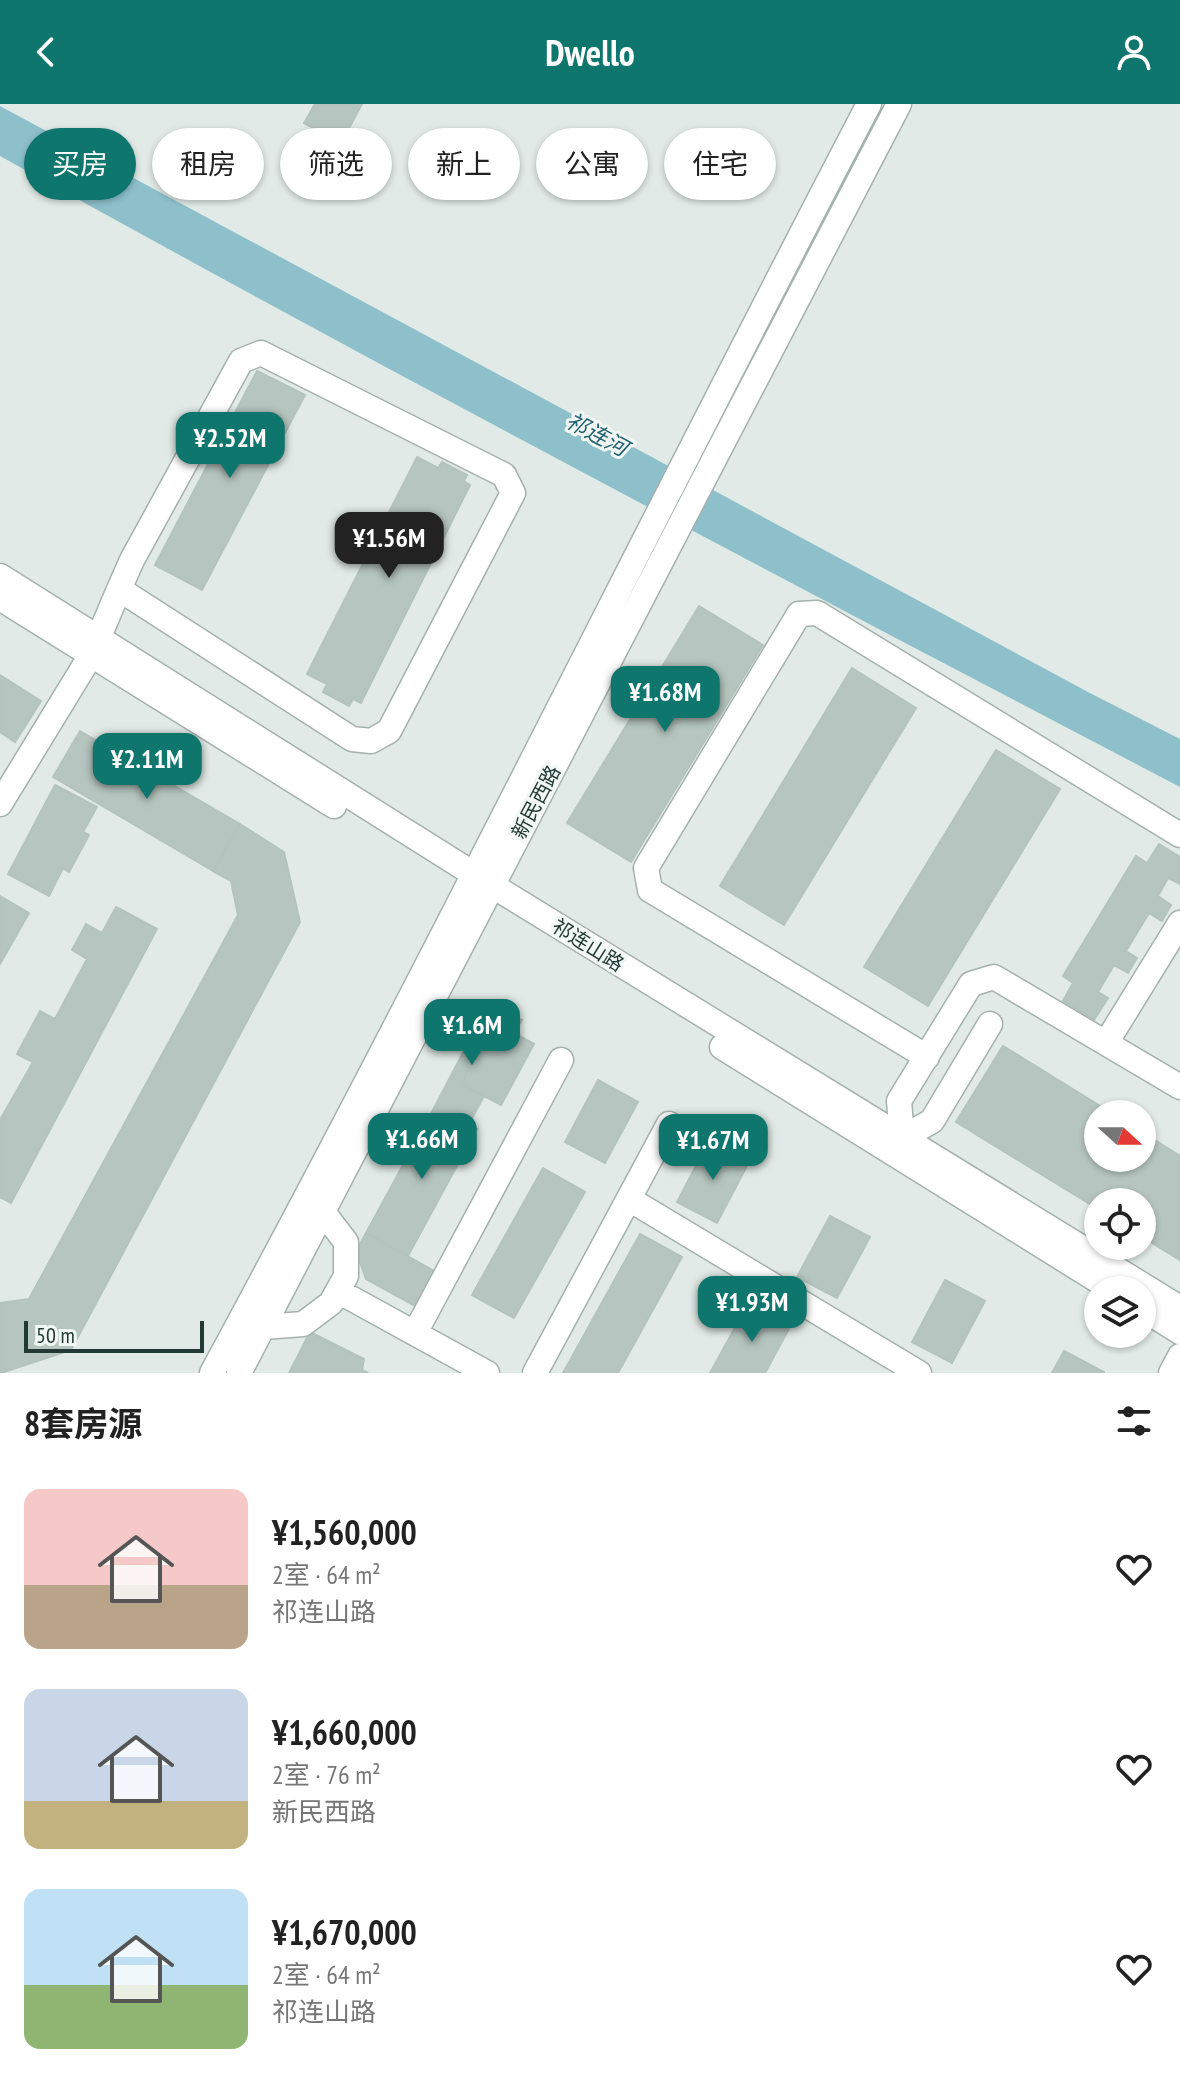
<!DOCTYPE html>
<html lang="zh">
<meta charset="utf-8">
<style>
body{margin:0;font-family:"PT Sans Narrow","Noto Sans SC",sans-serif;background:#f2f2f2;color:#222;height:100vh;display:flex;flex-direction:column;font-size:30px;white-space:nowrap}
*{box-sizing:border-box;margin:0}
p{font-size:26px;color:#767676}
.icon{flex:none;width:44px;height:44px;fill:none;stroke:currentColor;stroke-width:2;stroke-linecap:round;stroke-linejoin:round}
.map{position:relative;height:1269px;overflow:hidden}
.drawer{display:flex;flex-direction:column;background:#fff;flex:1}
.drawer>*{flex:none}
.hud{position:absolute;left:24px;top:24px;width:1132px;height:72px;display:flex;gap:16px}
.needle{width:52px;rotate:111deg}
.fabs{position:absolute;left:1084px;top:996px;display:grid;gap:16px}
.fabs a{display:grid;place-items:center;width:72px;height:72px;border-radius:50%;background:#fff;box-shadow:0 2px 6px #0004;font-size:40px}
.scale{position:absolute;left:24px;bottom:20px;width:180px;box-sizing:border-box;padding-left:8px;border:4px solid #233934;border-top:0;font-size:22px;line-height:28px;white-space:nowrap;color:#233934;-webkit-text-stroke:6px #f1f7f4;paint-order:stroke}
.price{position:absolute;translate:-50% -68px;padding:0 18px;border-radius:16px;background:#0f766e;color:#fff;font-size:26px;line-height:52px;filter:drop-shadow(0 2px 4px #0008)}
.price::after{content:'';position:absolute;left:50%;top:48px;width:24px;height:18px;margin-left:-12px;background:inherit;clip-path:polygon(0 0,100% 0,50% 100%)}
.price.current{background:#222;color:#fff}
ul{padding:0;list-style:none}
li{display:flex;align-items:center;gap:24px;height:200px;padding:0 24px}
li span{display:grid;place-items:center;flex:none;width:224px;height:160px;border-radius:16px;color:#555}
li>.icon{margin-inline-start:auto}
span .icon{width:96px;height:96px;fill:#fffc;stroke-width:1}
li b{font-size:34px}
h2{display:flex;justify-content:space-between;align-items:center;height:96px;padding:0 24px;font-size:34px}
.pill{padding:0 28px;border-radius:36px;background:#fff;box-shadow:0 2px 6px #0004;font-size:28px;line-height:72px}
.pill.current{background:#0f766e;color:#fff}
header{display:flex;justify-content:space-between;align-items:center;height:104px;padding:0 24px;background:#0f766e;color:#fff;font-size:36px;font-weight:700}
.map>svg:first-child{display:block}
.water{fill:#8dc0cb}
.building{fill:#b6c5bf;stroke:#b4c3bd;stroke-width:2}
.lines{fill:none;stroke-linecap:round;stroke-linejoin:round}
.minor-casing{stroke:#a4b1ad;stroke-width:27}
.minor{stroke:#fff;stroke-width:24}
.labels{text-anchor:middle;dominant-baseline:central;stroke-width:6;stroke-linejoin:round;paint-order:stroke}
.street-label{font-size:20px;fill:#233934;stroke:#f1f7f4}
.water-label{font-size:22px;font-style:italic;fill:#226170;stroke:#f1f7f4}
</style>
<header><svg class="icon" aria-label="back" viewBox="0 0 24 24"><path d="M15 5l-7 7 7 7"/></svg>Dwello<svg class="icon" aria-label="person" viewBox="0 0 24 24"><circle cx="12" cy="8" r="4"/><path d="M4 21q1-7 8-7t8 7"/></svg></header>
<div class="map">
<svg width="1180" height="1269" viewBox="0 0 1180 1269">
<rect width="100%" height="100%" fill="#e1eae6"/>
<!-- water -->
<path class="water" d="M0,2l1088,586 92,47v48c-395,-207 -790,-414 -1180,-631z"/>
<!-- building -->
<path class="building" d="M315,0h47l-21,39 -37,-20z
M257,267l48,24 -103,195 -47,-25z
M417,353l21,11 4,-6 25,13 -3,6 6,4 -109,218 -8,-4 -4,7 -26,-14 4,-8 -20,-10z
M699,502l64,39 -132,217 -64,-39z
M852,564l64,40 -132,217 -64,-39z
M0,571l41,26 -26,41 -15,-10z
M80,627l160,93 -27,47 -160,-94z
M996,646l64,39 -132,217 -64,-39z
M55,681l42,22 -14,25 6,3 -20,37 -6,-4 -14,28 -41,-22z
M240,720l44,28 16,70 -229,428 -70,23 -1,-70 29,-4 209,-384 -7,-34 -18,-10z
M1159,740l21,13v27l-12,-6 -10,18 13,9 -9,16 -13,-8 -23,38 11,7 -9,15 -14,-8 -16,27 10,6 -14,22 -31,-19 10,-18 -10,-7 73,-120 11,7z
M0,792l29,17 -29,51z
M116,803l41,22 -146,274 -11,-6v-77l33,-58 -16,-8 23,-43 15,8 32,-60 -15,-9 14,-26 16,9z
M489,899l33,17 -8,13 -20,-11 -33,62 23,12 -15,28 -34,-18z
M494,918l40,22 -33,61 -40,-21z
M1003,942l110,68h-15v44h44v-26l38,24v104l-38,-23v-35h-44v7l-142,-87z
M598,976l40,22 -33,61 -40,-21z
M435,1002l42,23 -69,127 -42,-23z
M709,1037l40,21 -32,61 -40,-21z
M543,1064l42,24 -71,126 -42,-23z
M830,1112l40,21 -33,61 -40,-21z
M366,1129l68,38 -19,35 -49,-27 -10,-28z
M640,1130l42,23 -64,116h-55z
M945,1176l40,21 -33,62 -40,-21z
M748,1200l42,23 -25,46h-55z
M310,1228l54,27 -2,11 6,3h-79z
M1064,1247l40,21v1h-52z"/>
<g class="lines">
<defs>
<path id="minor" d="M0,472l472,297 708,435
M0,494l334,208
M0,700l91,-149c14,-32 27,-64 41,-95l109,-199 20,-8 243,122 9,18 -124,238 -18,10 -19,-2 -233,-150
M990,920l-58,97 -30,17 -3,-37 72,-117 23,-7 186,110
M1106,939l74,-120
M722,943l391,243
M927,953l-277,-167 -4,-22 153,-254 18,-1 363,222
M629,1095l290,174
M338,1187l149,82
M1142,1204l38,24
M263,1223l40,-3 28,-21 15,-27v-34l-23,-30
M415,1229l146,-273
M212,1269c227,-419 436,-847 657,-1269
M239,1269l660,-1269
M535,1269l134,-249
M1171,1269l9,-17"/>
</defs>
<!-- minor casing -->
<use href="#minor" class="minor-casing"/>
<!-- minor -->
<use href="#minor" class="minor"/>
</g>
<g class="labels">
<!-- street labels -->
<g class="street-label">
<text transform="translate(536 698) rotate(-62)">新民西路</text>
<text transform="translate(588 841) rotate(32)">祁连山路</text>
</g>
<!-- water labels -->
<g class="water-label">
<text transform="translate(597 330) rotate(28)">祁连河</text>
</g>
</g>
</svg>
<div class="fabs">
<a><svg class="needle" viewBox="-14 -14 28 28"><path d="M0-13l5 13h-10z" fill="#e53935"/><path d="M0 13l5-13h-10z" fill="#767676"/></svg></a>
<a><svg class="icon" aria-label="locate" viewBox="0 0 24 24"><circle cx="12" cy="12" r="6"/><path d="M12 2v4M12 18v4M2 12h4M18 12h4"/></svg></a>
<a><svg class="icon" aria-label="layers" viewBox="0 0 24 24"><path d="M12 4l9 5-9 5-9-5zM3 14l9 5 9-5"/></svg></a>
</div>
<div class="scale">50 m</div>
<b class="price" style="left:230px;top:376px">¥2.52M</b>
<b class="price current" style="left:389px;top:476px">¥1.56M</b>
<b class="price" style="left:665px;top:630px">¥1.68M</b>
<b class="price" style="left:147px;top:697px">¥2.11M</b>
<b class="price" style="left:472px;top:963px">¥1.6M</b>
<b class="price" style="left:422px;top:1077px">¥1.66M</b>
<b class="price" style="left:713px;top:1078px">¥1.67M</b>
<b class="price" style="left:752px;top:1240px">¥1.93M</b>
<div class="hud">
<a class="pill current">买房</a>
<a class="pill">租房</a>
<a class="pill">筛选</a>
<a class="pill">新上</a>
<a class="pill">公寓</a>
<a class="pill">住宅</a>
</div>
</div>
<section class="drawer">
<h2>8套房源<svg class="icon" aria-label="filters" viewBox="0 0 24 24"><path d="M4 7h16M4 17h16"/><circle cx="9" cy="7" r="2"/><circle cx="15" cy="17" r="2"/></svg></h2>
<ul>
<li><span style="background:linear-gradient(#f6c9c9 60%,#b9a48a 0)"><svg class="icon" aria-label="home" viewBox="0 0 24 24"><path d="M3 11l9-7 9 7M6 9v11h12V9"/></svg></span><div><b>¥1,560,000</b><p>2室 · 64 m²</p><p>祁连山路</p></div><svg class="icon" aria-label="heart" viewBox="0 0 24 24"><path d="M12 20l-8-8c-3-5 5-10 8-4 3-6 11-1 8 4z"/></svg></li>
<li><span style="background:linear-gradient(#c9d6e8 70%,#c2b280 0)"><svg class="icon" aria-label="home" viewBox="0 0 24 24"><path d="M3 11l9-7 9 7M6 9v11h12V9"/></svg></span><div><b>¥1,660,000</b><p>2室 · 76 m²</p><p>新民西路</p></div><svg class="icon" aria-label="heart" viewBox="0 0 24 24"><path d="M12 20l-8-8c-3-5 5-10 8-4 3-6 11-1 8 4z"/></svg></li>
<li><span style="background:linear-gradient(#bfe0f5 60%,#8fb573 0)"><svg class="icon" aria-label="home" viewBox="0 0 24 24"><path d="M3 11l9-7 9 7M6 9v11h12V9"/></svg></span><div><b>¥1,670,000</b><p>2室 · 64 m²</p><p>祁连山路</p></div><svg class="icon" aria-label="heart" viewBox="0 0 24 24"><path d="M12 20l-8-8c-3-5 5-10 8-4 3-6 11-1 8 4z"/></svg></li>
</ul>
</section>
